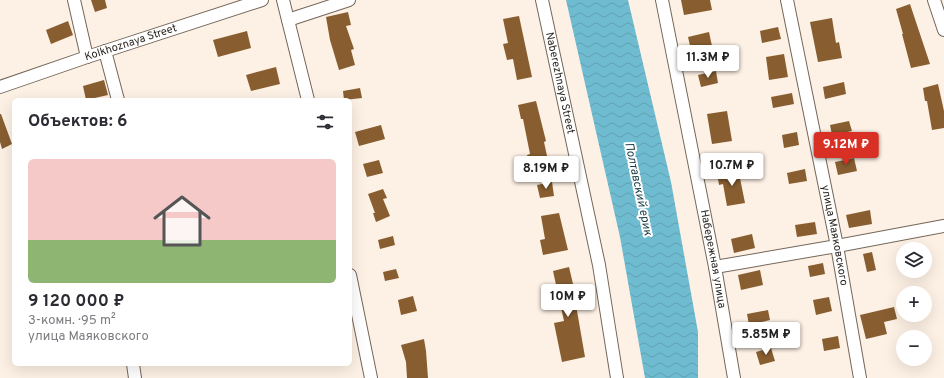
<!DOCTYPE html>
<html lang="ru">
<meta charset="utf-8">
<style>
body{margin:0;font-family:Overpass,sans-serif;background:#f2f2f3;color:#2b2b33;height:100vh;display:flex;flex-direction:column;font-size:15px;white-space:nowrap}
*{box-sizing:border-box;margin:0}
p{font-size:13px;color:#7c7c81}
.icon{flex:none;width:22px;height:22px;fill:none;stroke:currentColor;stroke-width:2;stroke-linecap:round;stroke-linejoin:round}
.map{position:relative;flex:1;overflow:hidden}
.sheet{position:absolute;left:12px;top:98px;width:340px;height:268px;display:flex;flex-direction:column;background:#fff;border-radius:6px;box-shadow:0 4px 16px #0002}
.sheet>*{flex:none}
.fabs{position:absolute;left:896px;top:242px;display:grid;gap:8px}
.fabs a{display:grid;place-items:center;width:36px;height:36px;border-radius:50%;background:#fff;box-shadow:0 4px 16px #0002;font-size:20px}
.price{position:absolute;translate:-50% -34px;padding:0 9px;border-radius:4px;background:#fff;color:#222;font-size:13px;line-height:26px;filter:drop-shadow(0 1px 2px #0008)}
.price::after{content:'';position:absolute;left:50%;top:24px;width:12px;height:9px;margin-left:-6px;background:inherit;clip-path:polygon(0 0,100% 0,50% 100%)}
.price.on{background:#d93025;color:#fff}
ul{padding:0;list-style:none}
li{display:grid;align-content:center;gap:8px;height:212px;padding:0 16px}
li span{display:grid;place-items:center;height:124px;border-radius:6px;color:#555}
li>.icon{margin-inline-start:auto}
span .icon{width:72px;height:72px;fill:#fffc;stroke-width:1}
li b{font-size:17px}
h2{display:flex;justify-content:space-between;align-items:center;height:48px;padding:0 16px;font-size:17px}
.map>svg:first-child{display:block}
.water{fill:url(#water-waves)}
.building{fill:#885e31}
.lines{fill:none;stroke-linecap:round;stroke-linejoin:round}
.street-casing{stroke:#74675a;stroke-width:14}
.street{stroke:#fff;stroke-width:12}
.labels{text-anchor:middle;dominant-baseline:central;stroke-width:4;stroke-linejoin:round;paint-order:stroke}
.street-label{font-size:11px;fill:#2c2621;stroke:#fff}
.water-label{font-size:12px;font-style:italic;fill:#183d46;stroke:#fff}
</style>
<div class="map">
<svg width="944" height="378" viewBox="0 0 944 378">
<defs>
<pattern id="water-waves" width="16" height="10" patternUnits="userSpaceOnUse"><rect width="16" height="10" fill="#6fbcd1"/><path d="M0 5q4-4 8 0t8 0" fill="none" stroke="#60a1b3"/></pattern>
</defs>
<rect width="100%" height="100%" fill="#fdf0e4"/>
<!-- water -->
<path class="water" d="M566,0h62l43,182 27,150v46h-53l-25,-141z"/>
<!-- building -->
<path class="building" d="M91,0h14l2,8 -12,4z
M681,0h29l2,10 -28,5z
M910,4l20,60 -19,4 -9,-34h1l-7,-25z
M348,12l3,13 -5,1 8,23 -3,1 4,15 -16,5 -9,-30 -4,-23z
M519,16l13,61 -15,3 -4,-21 -6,1 -4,-16 5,-1 -5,-24z
M832,18l4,25 3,-1 3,16 -24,4 -8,-40z
M68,21l5,14 -22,9 -5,-14z
M778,27l3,12 -19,4 -2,-12z
M247,31l4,17 -33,9 -5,-17z
M709,32l3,14 -21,4 -3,-13z
M784,54l4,23 -19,3 -3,-23z
M276,67l4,17 -29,7 -5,-16z
M716,71l2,12 -17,4 -3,-12z
M104,80l4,15 -22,5 -3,-14z
M844,82l2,12 -21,5 -2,-12z
M938,84l6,27v17l-12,2 -5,-29h-2l-2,-13z
M360,88l2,10 -18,2 -1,-9z
M792,93l2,11 -21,4 -2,-11z
M536,101l10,40 -2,1 5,23 -18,4 -4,-14 3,-1 -7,-35h-2l-3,-14z
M727,111l5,30 -20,3 -5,-30z
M0,114h1l11,30 -10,5 -2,-7z
M849,121l3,10 -20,4 -2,-10z
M381,125l4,14 -26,7 -4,-14z
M797,132l2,13 -15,3 -2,-13z
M854,158l3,13 -19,4 -3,-13z
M379,160l4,13 -16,4 -4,-13z
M738,168l7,35 -18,3 -4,-22 -4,1 -2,-13z
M805,169l2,12 -18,3 -2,-11z
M552,182l2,14 -14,2 -3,-13z
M383,189l4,9 -4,1 7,17 -14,6 -3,-9h2l-7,-19z
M870,210l2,14 -23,4 -3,-13z
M559,213l9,37 -25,5 -3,-15 5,-1 -4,-23z
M815,222l2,12 -20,3 -2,-12z
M752,234l3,14 -21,5 -3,-14z
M393,236l2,9 -15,4 -2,-9z
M872,252l4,18 -9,2 -4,-18z
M823,263l2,11 -15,3 -2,-11z
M569,267l9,38h-2l9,52 -23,5 -8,-39 10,-2 -11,-50z
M396,269l3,9 -14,3 -2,-9z
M760,270l3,15 -22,5 -3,-15z
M413,296l4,15 -16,4 -3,-15z
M829,297l3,14 -16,4 -3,-15z
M894,307l3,12 -13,3 3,12 -21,5 -6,-24z
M768,310l2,10 -21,5 -2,-11z
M838,336l2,12 -16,3 -2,-12z
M424,339l2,12 2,27h-21l-1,-16 -5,-17z
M771,348l4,13 -15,4 -4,-13z"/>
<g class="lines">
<defs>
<g id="street">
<path d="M74,0l13,57"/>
<path d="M283,0l25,100"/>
<path id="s1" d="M542,0l57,265 18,113"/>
<path id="s2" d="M662,0l53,267 19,111"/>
<path id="s3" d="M787,0l50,246 23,132"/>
<path d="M934,0l10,30"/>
<path d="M288,20l61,-20"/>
<path d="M105,51l13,49"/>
<path id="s4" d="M0,87l87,-30 175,-57"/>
<path d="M715,267l122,-21 107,-20"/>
<path d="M350,275l21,103"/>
<path d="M133,364l2,14"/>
</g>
</defs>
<!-- street casing -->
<use href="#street" class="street-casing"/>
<!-- street -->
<use href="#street" class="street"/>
</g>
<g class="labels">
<!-- street labels -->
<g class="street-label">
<text stroke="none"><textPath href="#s4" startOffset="138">Kolkhoznaya Street</textPath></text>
<text stroke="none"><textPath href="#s1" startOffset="85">Naberezhnaya Street</textPath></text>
<text stroke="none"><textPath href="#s3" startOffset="240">улица Маяковского</textPath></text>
<text stroke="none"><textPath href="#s2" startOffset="264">Набережная улица</textPath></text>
</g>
<!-- water labels -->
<g class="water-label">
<text transform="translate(638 189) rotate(78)">Полтавский ерик</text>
</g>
</g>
</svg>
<div class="fabs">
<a><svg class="icon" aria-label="layers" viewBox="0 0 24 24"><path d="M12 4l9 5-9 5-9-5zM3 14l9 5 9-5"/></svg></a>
<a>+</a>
<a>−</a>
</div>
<b class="price" style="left:708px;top:79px">11.3M ₽</b>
<b class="price on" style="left:846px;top:166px">9.12M ₽</b>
<b class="price" style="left:732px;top:187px">10.7M ₽</b>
<b class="price" style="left:546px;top:190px">8.19M ₽</b>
<b class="price" style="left:568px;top:318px">10M ₽</b>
<b class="price" style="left:766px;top:356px">5.85M ₽</b>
<section class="sheet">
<h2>Объектов: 6<svg class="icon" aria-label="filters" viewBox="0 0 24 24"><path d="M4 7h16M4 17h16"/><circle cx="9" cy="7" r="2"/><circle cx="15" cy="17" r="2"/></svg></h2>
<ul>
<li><span style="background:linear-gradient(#f6c9c9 65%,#8fb573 0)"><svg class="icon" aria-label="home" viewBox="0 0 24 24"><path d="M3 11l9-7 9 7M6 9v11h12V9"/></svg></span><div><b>9 120 000 ₽</b><p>3-комн. · 95 m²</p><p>улица Маяковского</p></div></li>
</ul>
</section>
</div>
